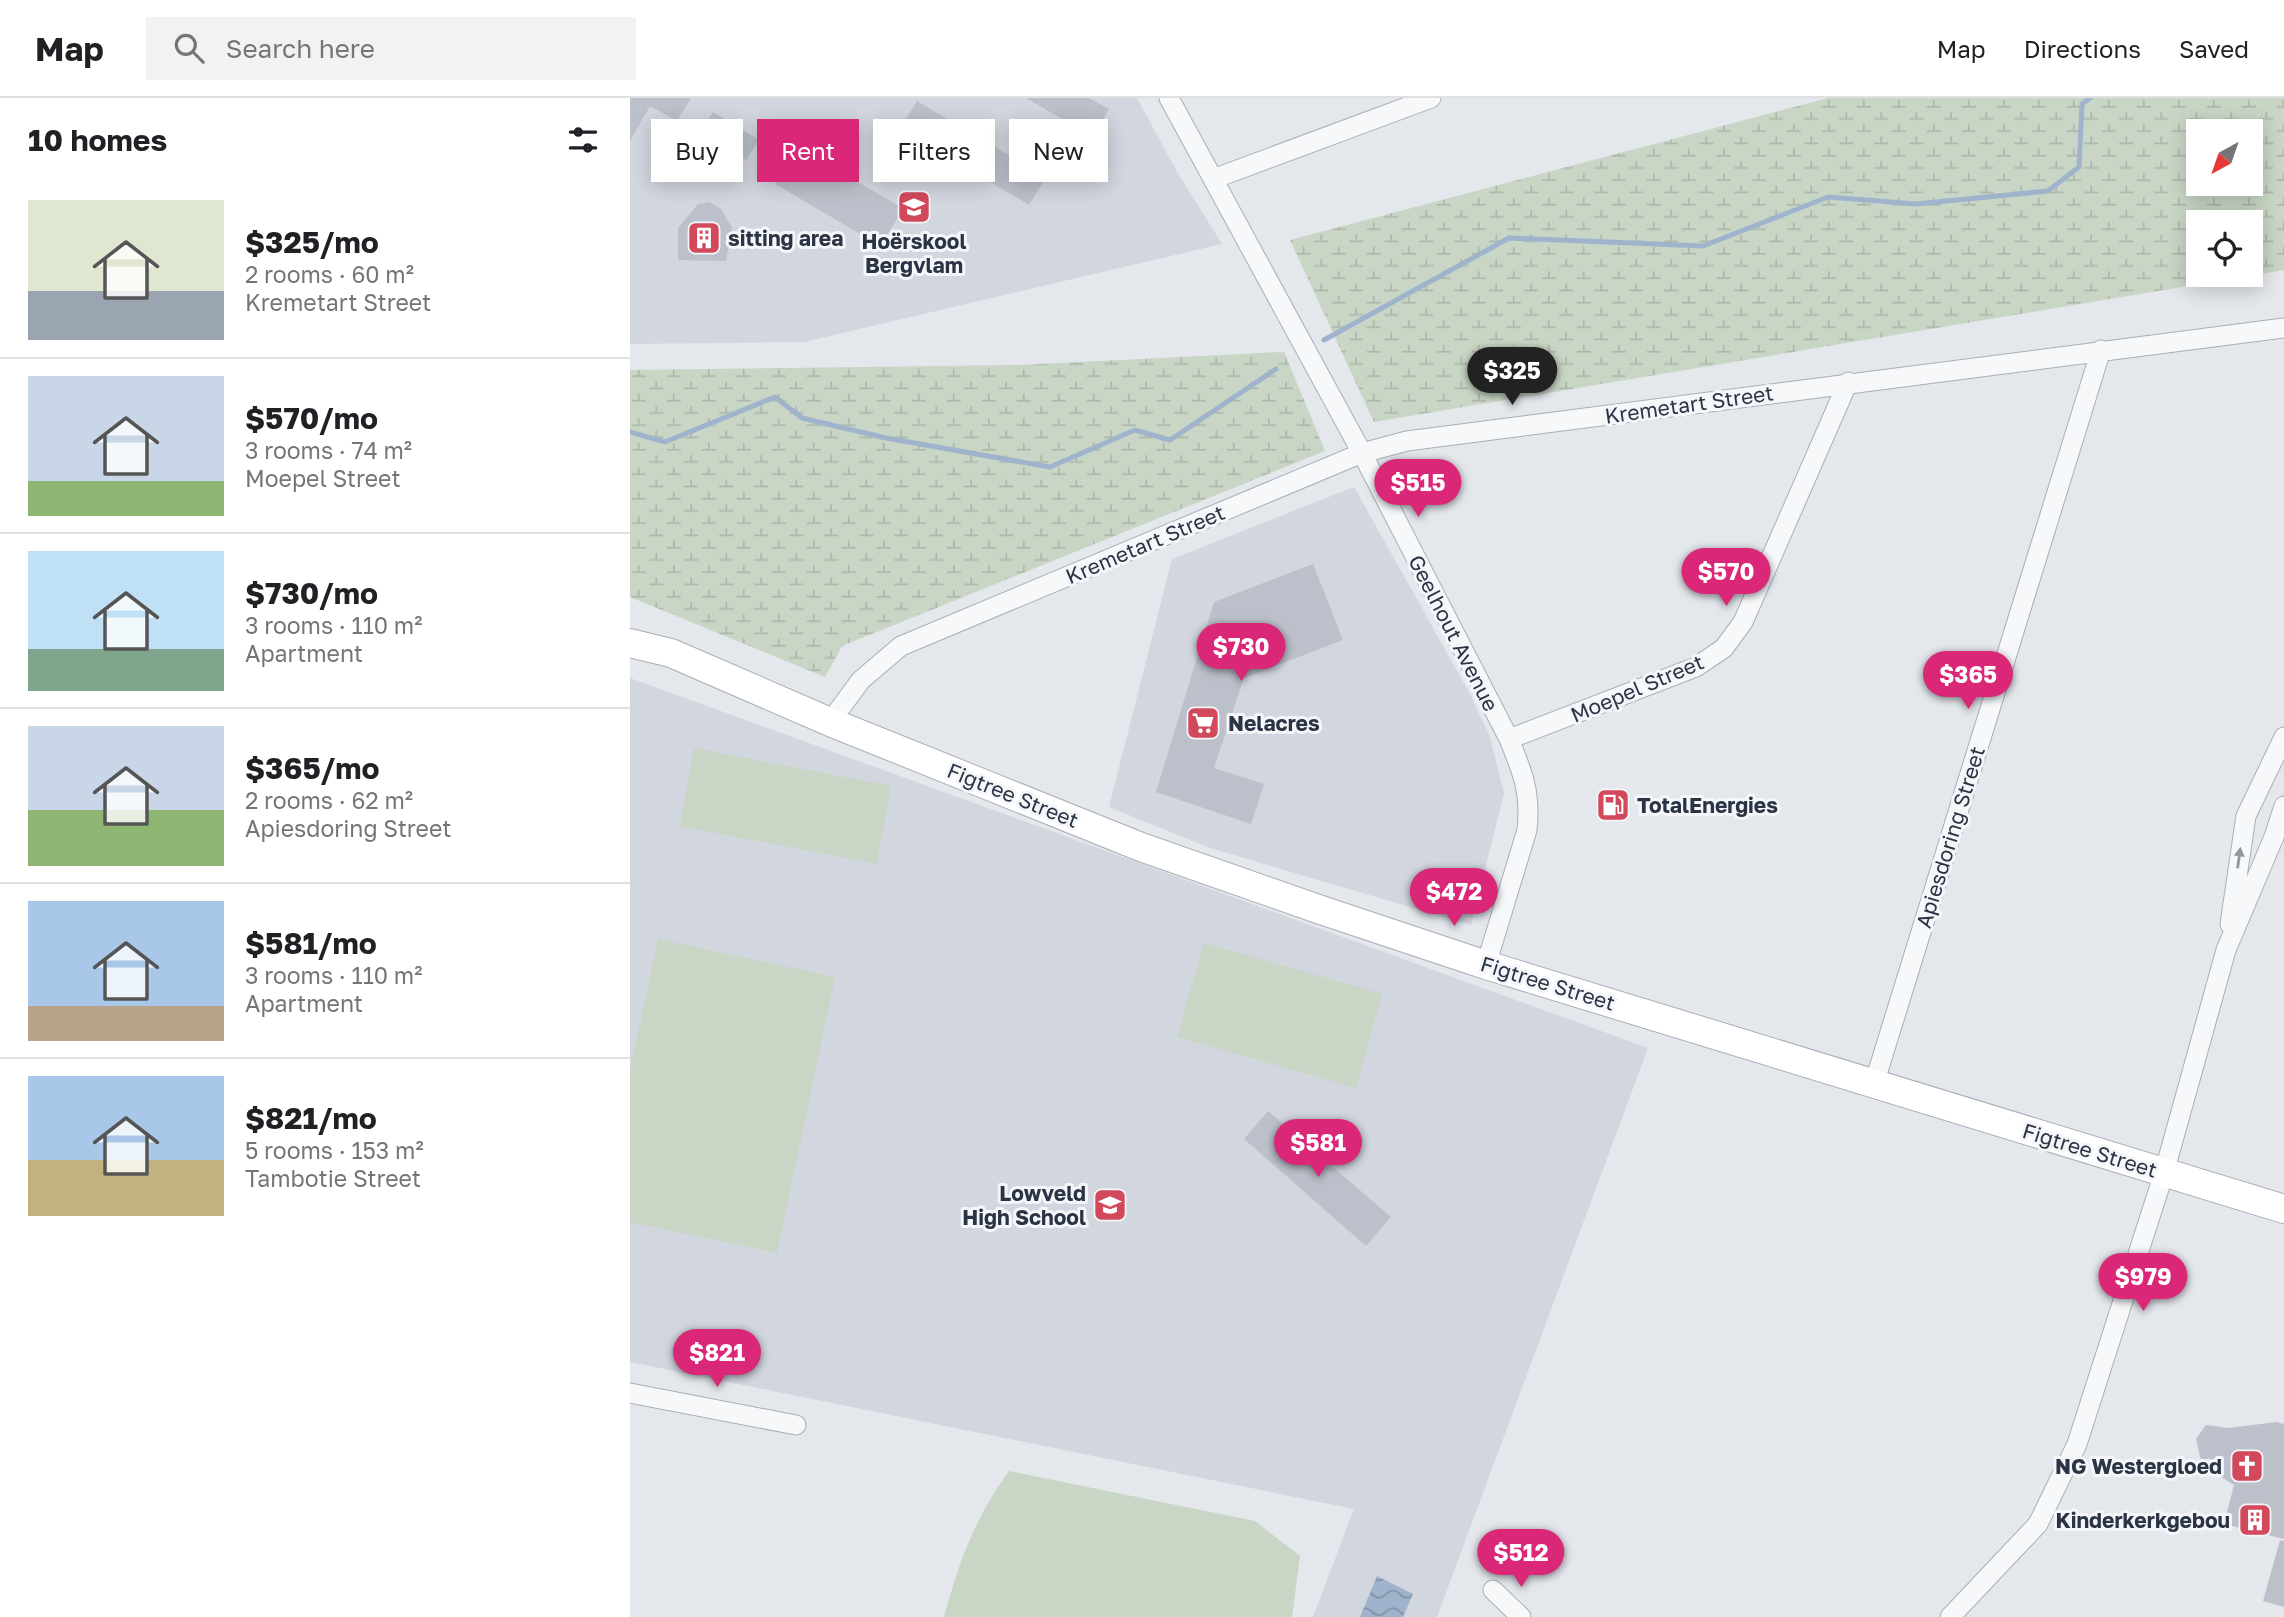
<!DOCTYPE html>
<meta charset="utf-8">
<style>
body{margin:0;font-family:"Golos Text",sans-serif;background:#f2f2f2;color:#202124;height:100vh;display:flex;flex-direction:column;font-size:26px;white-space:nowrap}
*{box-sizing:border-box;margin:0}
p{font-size:23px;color:#757577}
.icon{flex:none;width:38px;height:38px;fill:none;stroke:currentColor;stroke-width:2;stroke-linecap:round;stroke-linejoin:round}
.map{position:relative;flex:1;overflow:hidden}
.panel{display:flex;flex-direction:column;background:#fff;width:630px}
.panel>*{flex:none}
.banner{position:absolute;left:21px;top:21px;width:665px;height:63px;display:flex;gap:14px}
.needle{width:46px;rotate:220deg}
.buttons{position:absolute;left:1556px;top:21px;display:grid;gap:14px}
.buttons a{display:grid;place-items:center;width:77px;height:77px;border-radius:0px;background:#fff;box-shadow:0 4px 18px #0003;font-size:35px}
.price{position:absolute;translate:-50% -60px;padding:0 16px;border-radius:24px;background:#db2777;color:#fff;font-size:23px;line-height:46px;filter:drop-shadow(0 2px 4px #0008)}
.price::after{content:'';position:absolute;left:50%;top:42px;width:21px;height:16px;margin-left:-10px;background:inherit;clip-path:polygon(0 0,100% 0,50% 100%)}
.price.active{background:#222;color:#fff}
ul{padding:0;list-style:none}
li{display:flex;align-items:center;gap:21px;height:175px;padding:0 28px}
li+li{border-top:2px solid #e0e0e0}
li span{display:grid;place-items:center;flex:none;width:196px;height:140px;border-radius:0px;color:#555}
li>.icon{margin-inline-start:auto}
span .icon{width:84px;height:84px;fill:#fffc;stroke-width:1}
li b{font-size:30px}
h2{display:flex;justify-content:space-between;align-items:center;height:84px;padding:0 28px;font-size:30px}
.pill{padding:0 24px;border-radius:0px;background:#fff;box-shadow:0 4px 18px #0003;font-size:24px;line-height:63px}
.pill.active{background:#db2777;color:#fff}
header{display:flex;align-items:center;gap:42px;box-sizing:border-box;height:98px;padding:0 35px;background:#fff;border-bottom:2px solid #e0e0e0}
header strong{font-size:33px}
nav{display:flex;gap:38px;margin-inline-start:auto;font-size:24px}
.search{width:490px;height:63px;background:#f2f2f2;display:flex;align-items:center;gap:18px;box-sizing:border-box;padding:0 24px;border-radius:0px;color:#757577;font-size:26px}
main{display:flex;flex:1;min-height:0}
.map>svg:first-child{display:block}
.built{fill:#d2d6de}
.grass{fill:#c9d6c5}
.wetland{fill:url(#wetland-marsh);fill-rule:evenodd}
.water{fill:url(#water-waves)}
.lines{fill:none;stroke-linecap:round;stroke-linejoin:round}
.stream{stroke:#9fb4cc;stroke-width:5}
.building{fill:#bbc0ca}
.street-casing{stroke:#a9aeb7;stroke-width:21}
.secondary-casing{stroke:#a9aeb7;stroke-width:30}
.street{stroke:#f7f8fa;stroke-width:19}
.secondary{stroke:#fff;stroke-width:28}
.oneway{fill:#9196a0}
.labels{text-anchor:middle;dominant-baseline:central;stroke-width:6;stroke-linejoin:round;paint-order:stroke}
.poi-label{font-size:21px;font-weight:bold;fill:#2b3445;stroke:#f4f6f9;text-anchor:start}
.street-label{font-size:21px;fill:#2b3445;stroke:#f4f6f9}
</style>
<header>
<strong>Map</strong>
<div class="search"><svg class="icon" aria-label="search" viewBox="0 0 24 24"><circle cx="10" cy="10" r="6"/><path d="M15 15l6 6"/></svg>Search here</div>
<nav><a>Map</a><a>Directions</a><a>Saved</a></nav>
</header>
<main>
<section class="panel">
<h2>10 homes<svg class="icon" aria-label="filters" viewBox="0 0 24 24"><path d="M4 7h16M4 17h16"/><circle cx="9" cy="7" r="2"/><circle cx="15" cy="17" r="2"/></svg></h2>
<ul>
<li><span style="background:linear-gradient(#dfe7d0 65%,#9aa5b1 0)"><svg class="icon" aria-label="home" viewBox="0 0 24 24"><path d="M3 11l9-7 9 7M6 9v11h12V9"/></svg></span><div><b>$325/mo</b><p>2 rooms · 60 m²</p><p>Kremetart Street</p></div></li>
<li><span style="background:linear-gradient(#c9d6e8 75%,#8fb573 0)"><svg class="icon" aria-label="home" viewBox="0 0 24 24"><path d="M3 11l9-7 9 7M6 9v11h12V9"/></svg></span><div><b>$570/mo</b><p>3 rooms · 74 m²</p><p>Moepel Street</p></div></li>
<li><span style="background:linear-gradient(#bfe0f5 70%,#7fa58c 0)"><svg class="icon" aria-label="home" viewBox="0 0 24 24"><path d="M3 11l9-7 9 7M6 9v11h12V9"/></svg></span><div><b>$730/mo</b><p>3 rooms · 110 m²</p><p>Apartment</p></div></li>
<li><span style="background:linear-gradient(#c9d6e8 60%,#8fb573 0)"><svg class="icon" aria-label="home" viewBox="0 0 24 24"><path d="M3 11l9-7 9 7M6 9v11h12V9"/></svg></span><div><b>$365/mo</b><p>2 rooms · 62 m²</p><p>Apiesdoring Street</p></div></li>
<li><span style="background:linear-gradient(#a9c7e8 75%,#b9a48a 0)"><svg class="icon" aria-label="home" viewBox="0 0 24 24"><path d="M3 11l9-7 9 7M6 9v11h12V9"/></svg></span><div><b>$581/mo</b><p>3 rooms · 110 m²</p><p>Apartment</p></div></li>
<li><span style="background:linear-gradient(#a9c7e8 60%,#c2b280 0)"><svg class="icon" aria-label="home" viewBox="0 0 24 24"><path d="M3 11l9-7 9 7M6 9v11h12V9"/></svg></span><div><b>$821/mo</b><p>5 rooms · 153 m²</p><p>Tambotie Street</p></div></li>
</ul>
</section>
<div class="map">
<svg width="1654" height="1519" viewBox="0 0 1654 1519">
<defs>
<pattern id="wetland-marsh" width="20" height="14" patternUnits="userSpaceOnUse" patternTransform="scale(1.75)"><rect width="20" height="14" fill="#c9d6c5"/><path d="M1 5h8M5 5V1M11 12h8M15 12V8" fill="none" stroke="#adb8ab"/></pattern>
<pattern id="water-waves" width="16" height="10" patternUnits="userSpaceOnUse" patternTransform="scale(1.75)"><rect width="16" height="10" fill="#9fb4cc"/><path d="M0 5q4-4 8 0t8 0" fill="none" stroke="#8293a7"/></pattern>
</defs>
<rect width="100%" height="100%" fill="#e4e7ec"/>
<!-- built -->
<path class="built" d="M0,0h507l39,72 46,74 -418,98 -174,2z
M724,389l116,207 20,43 14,56 -33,132 -261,-77 -101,-41 63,-248z
M0,580l1018,370 -211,569h-124l41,-108 -724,-147z"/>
<!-- grass -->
<path class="grass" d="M64,650l197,38 -14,78 -197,-38z
M28,841l177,38 -58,276 -147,-31v-151z
M574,845l178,51 -26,94 -179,-51z
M379,1373l246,50 45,35 -8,61h-348c16,-58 30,-97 65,-146z"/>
<!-- wetland -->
<path class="wetland" d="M1198,0h456v172l-910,152 -84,-182zM1568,33h52v53h-52zM1568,124h52v53h-52z
M654,254l41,99 -483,195 -17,31 -195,-80v-227l389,-5z"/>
<!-- water -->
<path class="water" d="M747,1478l36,18 -10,23h-43z"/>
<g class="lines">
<!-- stream -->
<path class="stream" d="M694,242l185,-102 194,8 125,-49 88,7 132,-13 31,-24 3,-63 8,-6
M0,334l35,10 110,-45 27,21 84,20 164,29 85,-37 35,10 106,-71"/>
</g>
<!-- building -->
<path class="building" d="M0,0h61l-14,23 -27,-15 -20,35z
M396,0h63l20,11 -16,28z
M287,3l129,76 -17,28 -129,-76z
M83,14l46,28 -13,20 -45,-29z
M168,50l105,60 -22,38 -106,-62z
M79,104l12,7 11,19 -6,33 -48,-1v-32l20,-24z
M683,466l30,76 -99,38 -30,90 50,16 -13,40 -95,-32 58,-190z
M638,1013l123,106 -25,29 -122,-107z
M1646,1324l8,2v115l-60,-15 10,-39 -24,-15v-12l-9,3 -5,-22 10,-14 23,3z
M1650,1442l4,1v66l-21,-6z"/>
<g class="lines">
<defs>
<path id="street" d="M539,0l193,355 147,286c14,34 22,54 18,91l-41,135
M583,81l218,-81
M200,624l31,-42 40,-34 461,-193 45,-12 877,-113
M879,641l187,-72 28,-19 19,-26 105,-240
M1600,826l16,-108 38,-79
M1244,986l227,-734
M0,1295l166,32
M863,1492l28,27
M1320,1519l88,-93 39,-80 87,-271 62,-223 48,-113 10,-31"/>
<path id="secondary" d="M0,545l41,10 159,69 311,125 177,62 168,56 798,244"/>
</defs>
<!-- street casing -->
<use href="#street" class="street-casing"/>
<!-- secondary casing -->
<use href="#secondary" class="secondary-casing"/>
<!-- street -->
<use href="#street" class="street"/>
<!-- secondary -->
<use href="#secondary" class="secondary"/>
</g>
<!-- one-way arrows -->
<defs><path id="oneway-solid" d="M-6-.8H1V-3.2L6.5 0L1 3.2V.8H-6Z" transform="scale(1.75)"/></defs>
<use class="oneway" href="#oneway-solid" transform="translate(1609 760) rotate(-82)"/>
<!-- icons -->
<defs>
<symbol id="school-square" viewBox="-11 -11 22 22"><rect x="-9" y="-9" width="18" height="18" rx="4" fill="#d1495b" stroke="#f4f6f9"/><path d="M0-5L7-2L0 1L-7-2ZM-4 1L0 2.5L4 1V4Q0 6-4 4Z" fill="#fff"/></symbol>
<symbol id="building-square" viewBox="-11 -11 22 22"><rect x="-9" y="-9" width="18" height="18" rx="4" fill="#d1495b" stroke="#f4f6f9"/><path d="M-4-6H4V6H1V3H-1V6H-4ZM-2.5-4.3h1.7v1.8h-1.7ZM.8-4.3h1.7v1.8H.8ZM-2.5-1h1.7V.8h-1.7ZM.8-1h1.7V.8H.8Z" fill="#fff"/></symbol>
<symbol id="supermarket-square" viewBox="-11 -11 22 22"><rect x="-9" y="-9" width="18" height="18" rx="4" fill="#d1495b" stroke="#f4f6f9"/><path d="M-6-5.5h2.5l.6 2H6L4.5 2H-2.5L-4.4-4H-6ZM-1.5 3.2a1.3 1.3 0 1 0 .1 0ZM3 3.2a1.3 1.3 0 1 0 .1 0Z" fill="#fff"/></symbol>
<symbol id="fuel-square" viewBox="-11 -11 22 22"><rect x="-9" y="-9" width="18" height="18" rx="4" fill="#d1495b" stroke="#f4f6f9"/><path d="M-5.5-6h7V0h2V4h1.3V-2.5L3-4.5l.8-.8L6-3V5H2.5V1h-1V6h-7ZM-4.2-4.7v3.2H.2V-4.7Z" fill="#fff"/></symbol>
<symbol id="church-square" viewBox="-11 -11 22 22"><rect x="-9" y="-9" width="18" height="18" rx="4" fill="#d1495b" stroke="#f4f6f9"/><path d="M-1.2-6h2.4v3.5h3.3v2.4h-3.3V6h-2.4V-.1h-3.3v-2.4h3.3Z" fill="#fff"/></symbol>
</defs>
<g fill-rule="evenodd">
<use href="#school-square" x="265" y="90" width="38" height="38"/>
<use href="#building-square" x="55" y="121" width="38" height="38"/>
<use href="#supermarket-square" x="554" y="606" width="38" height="38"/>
<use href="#fuel-square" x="964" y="688" width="38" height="38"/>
<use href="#school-square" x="461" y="1088" width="38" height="38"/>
<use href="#church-square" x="1598" y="1349" width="38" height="38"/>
<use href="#building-square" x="1606" y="1403" width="38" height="38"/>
</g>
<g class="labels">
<!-- poi labels -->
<g class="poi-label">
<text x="98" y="140">sitting area</text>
<text x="284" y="143" text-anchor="middle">Hoërskool<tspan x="284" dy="24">Bergvlam</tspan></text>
<text x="598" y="625">Nelacres</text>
<text x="1007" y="707">TotalEnergies</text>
<text x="456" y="1095" text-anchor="end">Lowveld<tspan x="456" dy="24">High School</tspan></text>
<text x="1592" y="1368" text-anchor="end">NG Westergloed</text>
<text x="1600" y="1422" text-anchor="end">Kinderkerkgebou</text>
</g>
<!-- street labels -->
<g class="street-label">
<text transform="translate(1059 306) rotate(-8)">Kremetart Street</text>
<text transform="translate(515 446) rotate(-23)">Kremetart Street</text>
<text transform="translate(824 535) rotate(63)">Geelhout Avenue</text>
<text transform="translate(1007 590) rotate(-23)">Moepel Street</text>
<text transform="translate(383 697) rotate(22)">Figtree Street</text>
<text transform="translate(1320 739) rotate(-73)">Apiesdoring Street</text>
<text transform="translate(918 885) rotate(17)">Figtree Street</text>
<text transform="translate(1460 1052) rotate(17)">Figtree Street</text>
</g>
</g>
</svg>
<div class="buttons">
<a><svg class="needle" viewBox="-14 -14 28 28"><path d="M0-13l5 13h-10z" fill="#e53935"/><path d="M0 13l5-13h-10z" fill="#757577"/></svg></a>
<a><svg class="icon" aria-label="locate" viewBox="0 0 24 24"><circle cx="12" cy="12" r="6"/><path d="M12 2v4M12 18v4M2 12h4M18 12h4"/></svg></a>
</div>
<b class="price active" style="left:882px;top:309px">$325</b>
<b class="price" style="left:788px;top:421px">$515</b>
<b class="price" style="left:1096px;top:510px">$570</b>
<b class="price" style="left:611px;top:585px">$730</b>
<b class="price" style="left:1338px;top:613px">$365</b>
<b class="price" style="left:824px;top:830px">$472</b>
<b class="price" style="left:688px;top:1081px">$581</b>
<b class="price" style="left:1513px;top:1215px">$979</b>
<b class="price" style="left:87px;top:1291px">$821</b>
<b class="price" style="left:891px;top:1491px">$512</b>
<div class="banner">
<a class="pill">Buy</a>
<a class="pill active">Rent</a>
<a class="pill">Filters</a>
<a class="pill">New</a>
</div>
</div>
</main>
